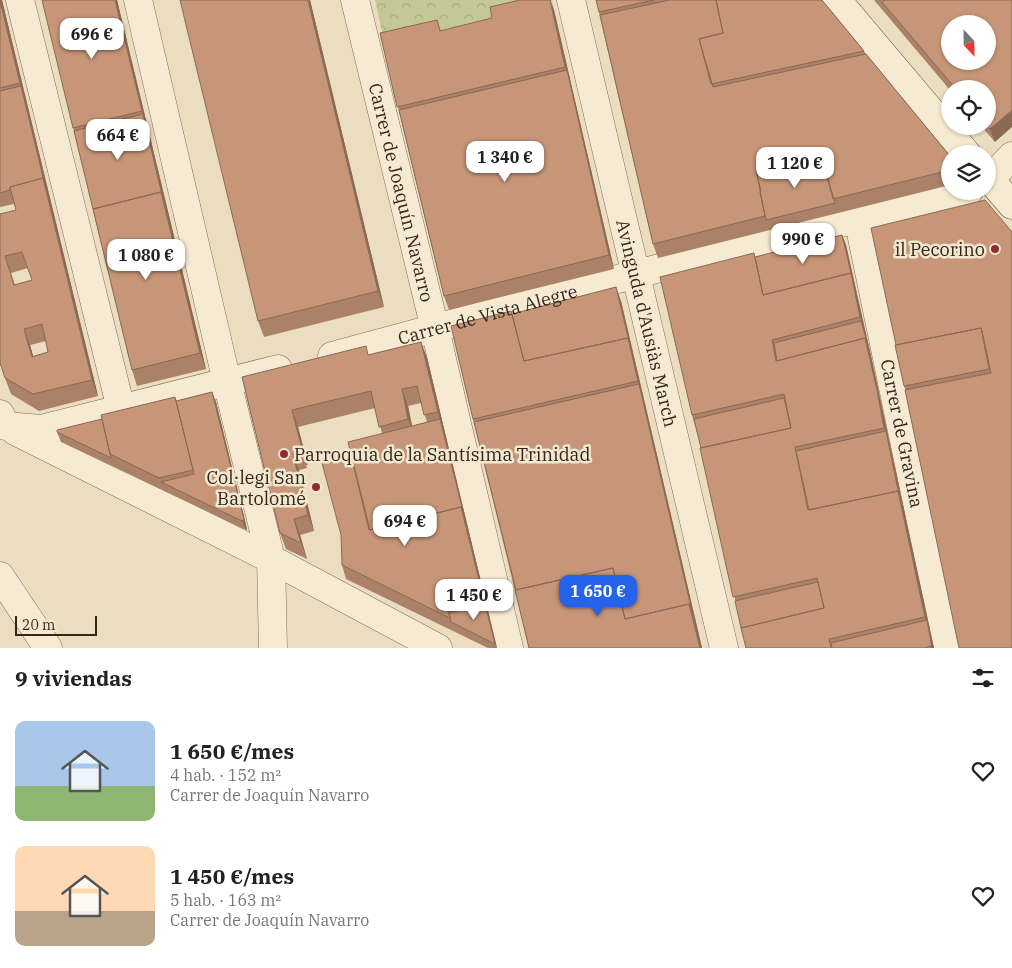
<!DOCTYPE html>
<html lang="es">
<meta charset="utf-8">
<style>
body{margin:0;font-family:"IBM Plex Serif",serif;background:#f2f2f2;color:#222;height:100vh;display:flex;flex-direction:column;font-size:19px;white-space:nowrap}
*{box-sizing:border-box;margin:0}
p{font-size:16px;color:#767676}
.icon{flex:none;width:28px;height:28px;fill:none;stroke:currentColor;stroke-width:2;stroke-linecap:round;stroke-linejoin:round}
.map{position:relative;height:648px;overflow:hidden}
.panel{display:flex;flex-direction:column;background:#fff;flex:1}
.panel>*{flex:none}
.needle{width:32px;rotate:158deg}
.tools{position:absolute;left:941px;top:15px;display:grid;gap:10px}
.tools a{display:grid;place-items:center;width:55px;height:55px;border-radius:50%;background:#fff;box-shadow:0 1px 4px #0004;font-size:25px}
.scale{position:absolute;left:15px;bottom:12px;width:82px;box-sizing:border-box;padding-left:5px;border:2px solid #33271d;border-top:0;font-size:14px;line-height:18px;white-space:nowrap;color:#33271d;-webkit-text-stroke:4px #f3e7cf;paint-order:stroke}
.price{position:absolute;translate:-50% -42px;padding:0 11px;border-radius:10px;background:#fff;color:#222;font-size:16px;line-height:32px;filter:drop-shadow(0 1px 2px #0008)}
.price::after{content:'';position:absolute;left:50%;top:30px;width:15px;height:11px;margin-left:-8px;background:inherit;clip-path:polygon(0 0,100% 0,50% 100%)}
.price.on{background:#2563eb;color:#fff}
ul{padding:0;list-style:none}
li{display:flex;align-items:center;gap:15px;height:125px;padding:0 15px}
li span{display:grid;place-items:center;flex:none;width:140px;height:100px;border-radius:10px;color:#555}
li>.icon{margin-inline-start:auto}
span .icon{width:60px;height:60px;fill:#fffc;stroke-width:1}
li b{font-size:21px}
h2{display:flex;justify-content:space-between;align-items:center;height:60px;padding:0 15px;font-size:21px}
.map>svg:first-child{display:block}
.forest{fill:url(#forest-crowns)}
.lines{fill:none;stroke-linecap:round;stroke-linejoin:round}
.street-casing{stroke:#836e59;stroke-width:29}
.secondary-casing{stroke:#654f3c;stroke-width:29}
.street{stroke:#f7ead3;stroke-width:28}
.secondary{stroke:#f7ead3;stroke-width:28}
.wall{fill:#ab8167;fill-rule:evenodd}
.shaded-wall{fill:#8b6954}
.building{fill:#c79678;stroke:#8b6954;fill-rule:evenodd}
.poi-dot{fill:#8f2c31;stroke:#f3e7cf;stroke-width:2}
.labels{text-anchor:middle;dominant-baseline:central;stroke-width:5;stroke-linejoin:round;paint-order:stroke}
.street-label{font-size:18px;fill:#33271d;stroke:#f3e7cf}
.poi-label{font-size:18px;fill:#33271d;stroke:#f3e7cf;text-anchor:end}
</style>
<div class="map">
<svg width="1012" height="648" viewBox="0 0 1012 648">
<defs>
<pattern id="forest-crowns" width="20" height="18" patternUnits="userSpaceOnUse" patternTransform="scale(1.25)"><rect width="20" height="18" fill="#c4c895"/><path d="M2 6a3 3 0 1 1 6 0M12 15a3 3 0 1 1 6 0" fill="none" stroke="#a9ac80"/></pattern>
</defs>
<rect width="100%" height="100%" fill="#ebddc0"/>
<!-- forest -->
<path class="forest" d="M375,0h177l2,10 -168,40z"/>
<g class="lines">
<defs>
<g id="street">
<path d="M20,0l101,409"/>
<path d="M138,0l89,382 44,177 2,89"/>
<path id="s1" d="M355,0l80,329 74,319"/>
<path id="s2" d="M571,0l153,648"/>
<path d="M988,181l24,-25"/>
<path id="s3" d="M858,218l89,430"/>
<path id="s4" d="M332,356l304,-82 333,-83"/>
<path d="M0,414l6,12 35,3 237,-60"/>
<path d="M15,431l256,128 167,89"/>
<path d="M0,576l48,72"/>
</g>
<path id="secondary" d="M837,0l130,154
M988,177l24,28"/>
</defs>
<!-- street casing -->
<use href="#street" class="street-casing"/>
<!-- secondary casing -->
<use href="#secondary" class="secondary-casing"/>
<!-- street -->
<use href="#street" class="street"/>
<!-- secondary -->
<use href="#secondary" class="secondary"/>
</g>
<!-- wall -->
<path class="wall" d="M0,0h2l96,396 -59,15 -28,-17 -6,-16 -5,-164 16,-4 -2,-6 -14,3zM28,268l4,12 -17,5 -4,-12zM46,341l2,11 -15,4 -3,-11z
M42,0h75l89,369 -69,17 -5,-16z
M310,0l74,307 -120,30 -6,-16z
M520,0h30l4,10 60,259 -165,41 -5,-14 -64,-263 57,-13 4,11 51,-13z
M596,0h226l42,51 2,3 84,102v29l-292,73 -5,-14z
M874,0h138l-17,142 -14,-16h7v-37h-38v1z
M1012,232v416l-108,-262z
M842,235l4,10 24,106 64,297h-188l-45,-200 -9,-33 63,-158z
M621,301l81,347h-173l-56,-229 39,-105z
M421,342l6,16 70,290h-9l-142,-69 -4,-14 8,-114 32,-18 -7,-25 -77,19 10,38h-2l1,3 -8,2 15,61 -14,4 7,24 -21,-10 -6,-16 -38,-156 127,-22zM421,403l6,19 -15,4 -4,-20z
M212,392l4,10 31,127 -1,1 -185,-88 -4,-10z"/>
<!-- shaded-wall -->
<path class="shaded-wall" d="M0,0h2l96,396 -6,-16z
M115,0h2l89,369 -6,-16z
M308,0h2l74,307 -6,-16z
M550,0l4,10 60,259 -5,-14z
M1012,110v17l-17,15 -5,-13z
M842,235l4,10 19,85 -5,-13z
M616,287l5,14 81,347h-2z
M861,321l4,9 5,21 -3,-9z
M24,329l6,16 8,28 -6,-16z
M865,338l5,13 19,90 -5,-13z
M421,342l6,16 70,290 -2,-4 -11,-44z
M402,389l6,17 6,29 -6,-16z
M212,392l4,10 31,127 -1,1 -4,-9z
M292,410l6,17 10,38 -6,-16z
M886,431l3,10 45,207h-2l-7,-31z
M293,454l6,16 15,61 -6,-16z
M294,519l6,16 7,24 -6,-16z"/>
<!-- building -->
<path class="building" d="M42,0h73l27,111 -69,17z
M180,0h128l70,291 -120,30z
M520,0h30l15,67 -168,40 -17,-74 57,-13 3,11 52,-13 -2,-11z
M596,0h58l-55,12z
M670,0h46l7,33 -24,6 14,48 153,-33 84,102v14l-117,29 -12,-45 -65,16 9,46 -112,28 -53,-229z
M716,0h106l42,51 -153,33 -12,-45 24,-6z
M885,0h127v110l-22,19 -3,-3 1,-37h-32l-74,-87zM950,24h38v37h-38z
M0,1l20,82 -20,5z
M567,70l42,185 -165,41 -45,-186z
M21,86l23,95 -1,-3 -33,9v3l-10,3v-102z
M143,114l19,81 -1,-3 -68,17 -19,-78z
M822,158l13,45 -69,17 -6,-28 1,-1 -4,-17z
M43,178l49,202 -59,14 -28,-16 -5,-15v-149l16,-4 -6,-23zM22,252l10,28 -18,5 -9,-29zM42,324l6,28 -16,5 -8,-28z
M161,192l39,161 -68,17 -39,-161z
M985,200l27,32v416h-53l-54,-258 86,-17 -9,-42 -1,-3 -85,17 -25,-117z
M842,235l10,42 -1,-4 -88,22 -8,-38z
M754,253l9,42 88,-22 9,44 -88,23 4,21 89,-23 12,52 7,38 -89,19 13,63 90,-19 27,126 -96,22 2,9h-85l-5,-20 83,-20 -7,-30 -84,19 -33,-149 91,-20 -7,-34 -92,21 -32,-138z
M616,287l13,54 -1,-3 -104,23 -12,-47z
M511,311l13,50 104,-23 10,43 -165,38 -22,-93z
M861,321l6,21 -2,-4 -88,23 -3,-18z
M981,328l8,41 -85,17 -9,-41z
M421,342l17,70 -14,3 -7,-29 -15,3 6,30 -29,8 -8,-36 -79,19 10,39h-2l1,3 -8,2 15,61 -14,4 7,24 -21,-10 -38,-156 124,-31 2,9z
M639,384l52,223 -2,-3 -64,15 -12,-51 -97,22 -42,-168z
M212,392l32,127 -2,2 -81,-39 33,-8 -18,-73z
M175,397l18,73 -34,8 -49,-24 -9,-39z
M784,398l7,30 -90,20 -7,-29z
M102,419l9,39 -54,-26v-2z
M440,419l23,92 -2,-4 -91,23 -22,-88z
M886,431l13,64 -1,-4 -89,19 -13,-59z
M350,451l19,79 92,-23 23,93 -36,9 2,9 -108,-53 -1,-30 -20,-76z
M613,568l12,51 64,-15 11,44h-171l-14,-58z
M818,582l6,26 -83,20 -6,-27z
M485,604l10,40 -44,-22 -2,-9z
M927,620l5,28 -1,-2 -7,2h-92l-1,-5z"/>
<!-- markers -->
<g class="poi-dot">
<circle cx="995" cy="249" r="5"/>
<circle cx="284" cy="454" r="5"/>
<circle cx="316" cy="487" r="5"/>
</g>
<g class="labels">
<!-- street labels -->
<g class="street-label">
<text stroke="none"><textPath href="#s1" startOffset="198">Carrer de Joaquín Navarro</textPath></text>
<text stroke="none"><textPath href="#s4" startOffset="161">Carrer de Vista Alegre</textPath></text>
<text stroke="none"><textPath href="#s2" startOffset="332">Avinguda d'Ausiàs March</textPath></text>
<text stroke="none"><textPath href="#s3" startOffset="220">Carrer de Gravina</textPath></text>
</g>
<!-- poi labels -->
<g class="poi-label">
<text x="985" y="249">il Pecorino</text>
<text x="294" y="454" text-anchor="start">Parroquia de la Santísima Trinidad</text>
<text x="306" y="477">Col·legi San<tspan x="306" dy="21">Bartolomé</tspan></text>
</g>
</g>
</svg>
<div class="tools">
<a><svg class="needle" viewBox="-14 -14 28 28"><path d="M0-13l5 13h-10z" fill="#e53935"/><path d="M0 13l5-13h-10z" fill="#767676"/></svg></a>
<a><svg class="icon" aria-label="locate" viewBox="0 0 24 24"><circle cx="12" cy="12" r="6"/><path d="M12 2v4M12 18v4M2 12h4M18 12h4"/></svg></a>
<a><svg class="icon" aria-label="layers" viewBox="0 0 24 24"><path d="M12 4l9 5-9 5-9-5zM3 14l9 5 9-5"/></svg></a>
</div>
<div class="scale">20 m</div>
<b class="price" style="left:92px;top:60px">696 €</b>
<b class="price" style="left:118px;top:161px">664 €</b>
<b class="price" style="left:505px;top:183px">1 340 €</b>
<b class="price" style="left:795px;top:189px">1 120 €</b>
<b class="price" style="left:803px;top:265px">990 €</b>
<b class="price" style="left:146px;top:281px">1 080 €</b>
<b class="price" style="left:405px;top:547px">694 €</b>
<b class="price on" style="left:598px;top:617px">1 650 €</b>
<b class="price" style="left:474px;top:621px">1 450 €</b>
</div>
<section class="panel">
<h2>9 viviendas<svg class="icon" aria-label="filters" viewBox="0 0 24 24"><path d="M4 7h16M4 17h16"/><circle cx="9" cy="7" r="2"/><circle cx="15" cy="17" r="2"/></svg></h2>
<ul>
<li><span style="background:linear-gradient(#a9c7e8 65%,#8fb573 0)"><svg class="icon" aria-label="home" viewBox="0 0 24 24"><path d="M3 11l9-7 9 7M6 9v11h12V9"/></svg></span><div><b>1 650 €/mes</b><p>4 hab. · 152 m²</p><p>Carrer de Joaquín Navarro</p></div><svg class="icon" aria-label="heart" viewBox="0 0 24 24"><path d="M12 20l-8-8c-3-5 5-10 8-4 3-6 11-1 8 4z"/></svg></li>
<li><span style="background:linear-gradient(#ffd9b3 65%,#b9a48a 0)"><svg class="icon" aria-label="home" viewBox="0 0 24 24"><path d="M3 11l9-7 9 7M6 9v11h12V9"/></svg></span><div><b>1 450 €/mes</b><p>5 hab. · 163 m²</p><p>Carrer de Joaquín Navarro</p></div><svg class="icon" aria-label="heart" viewBox="0 0 24 24"><path d="M12 20l-8-8c-3-5 5-10 8-4 3-6 11-1 8 4z"/></svg></li>
</ul>
</section>
